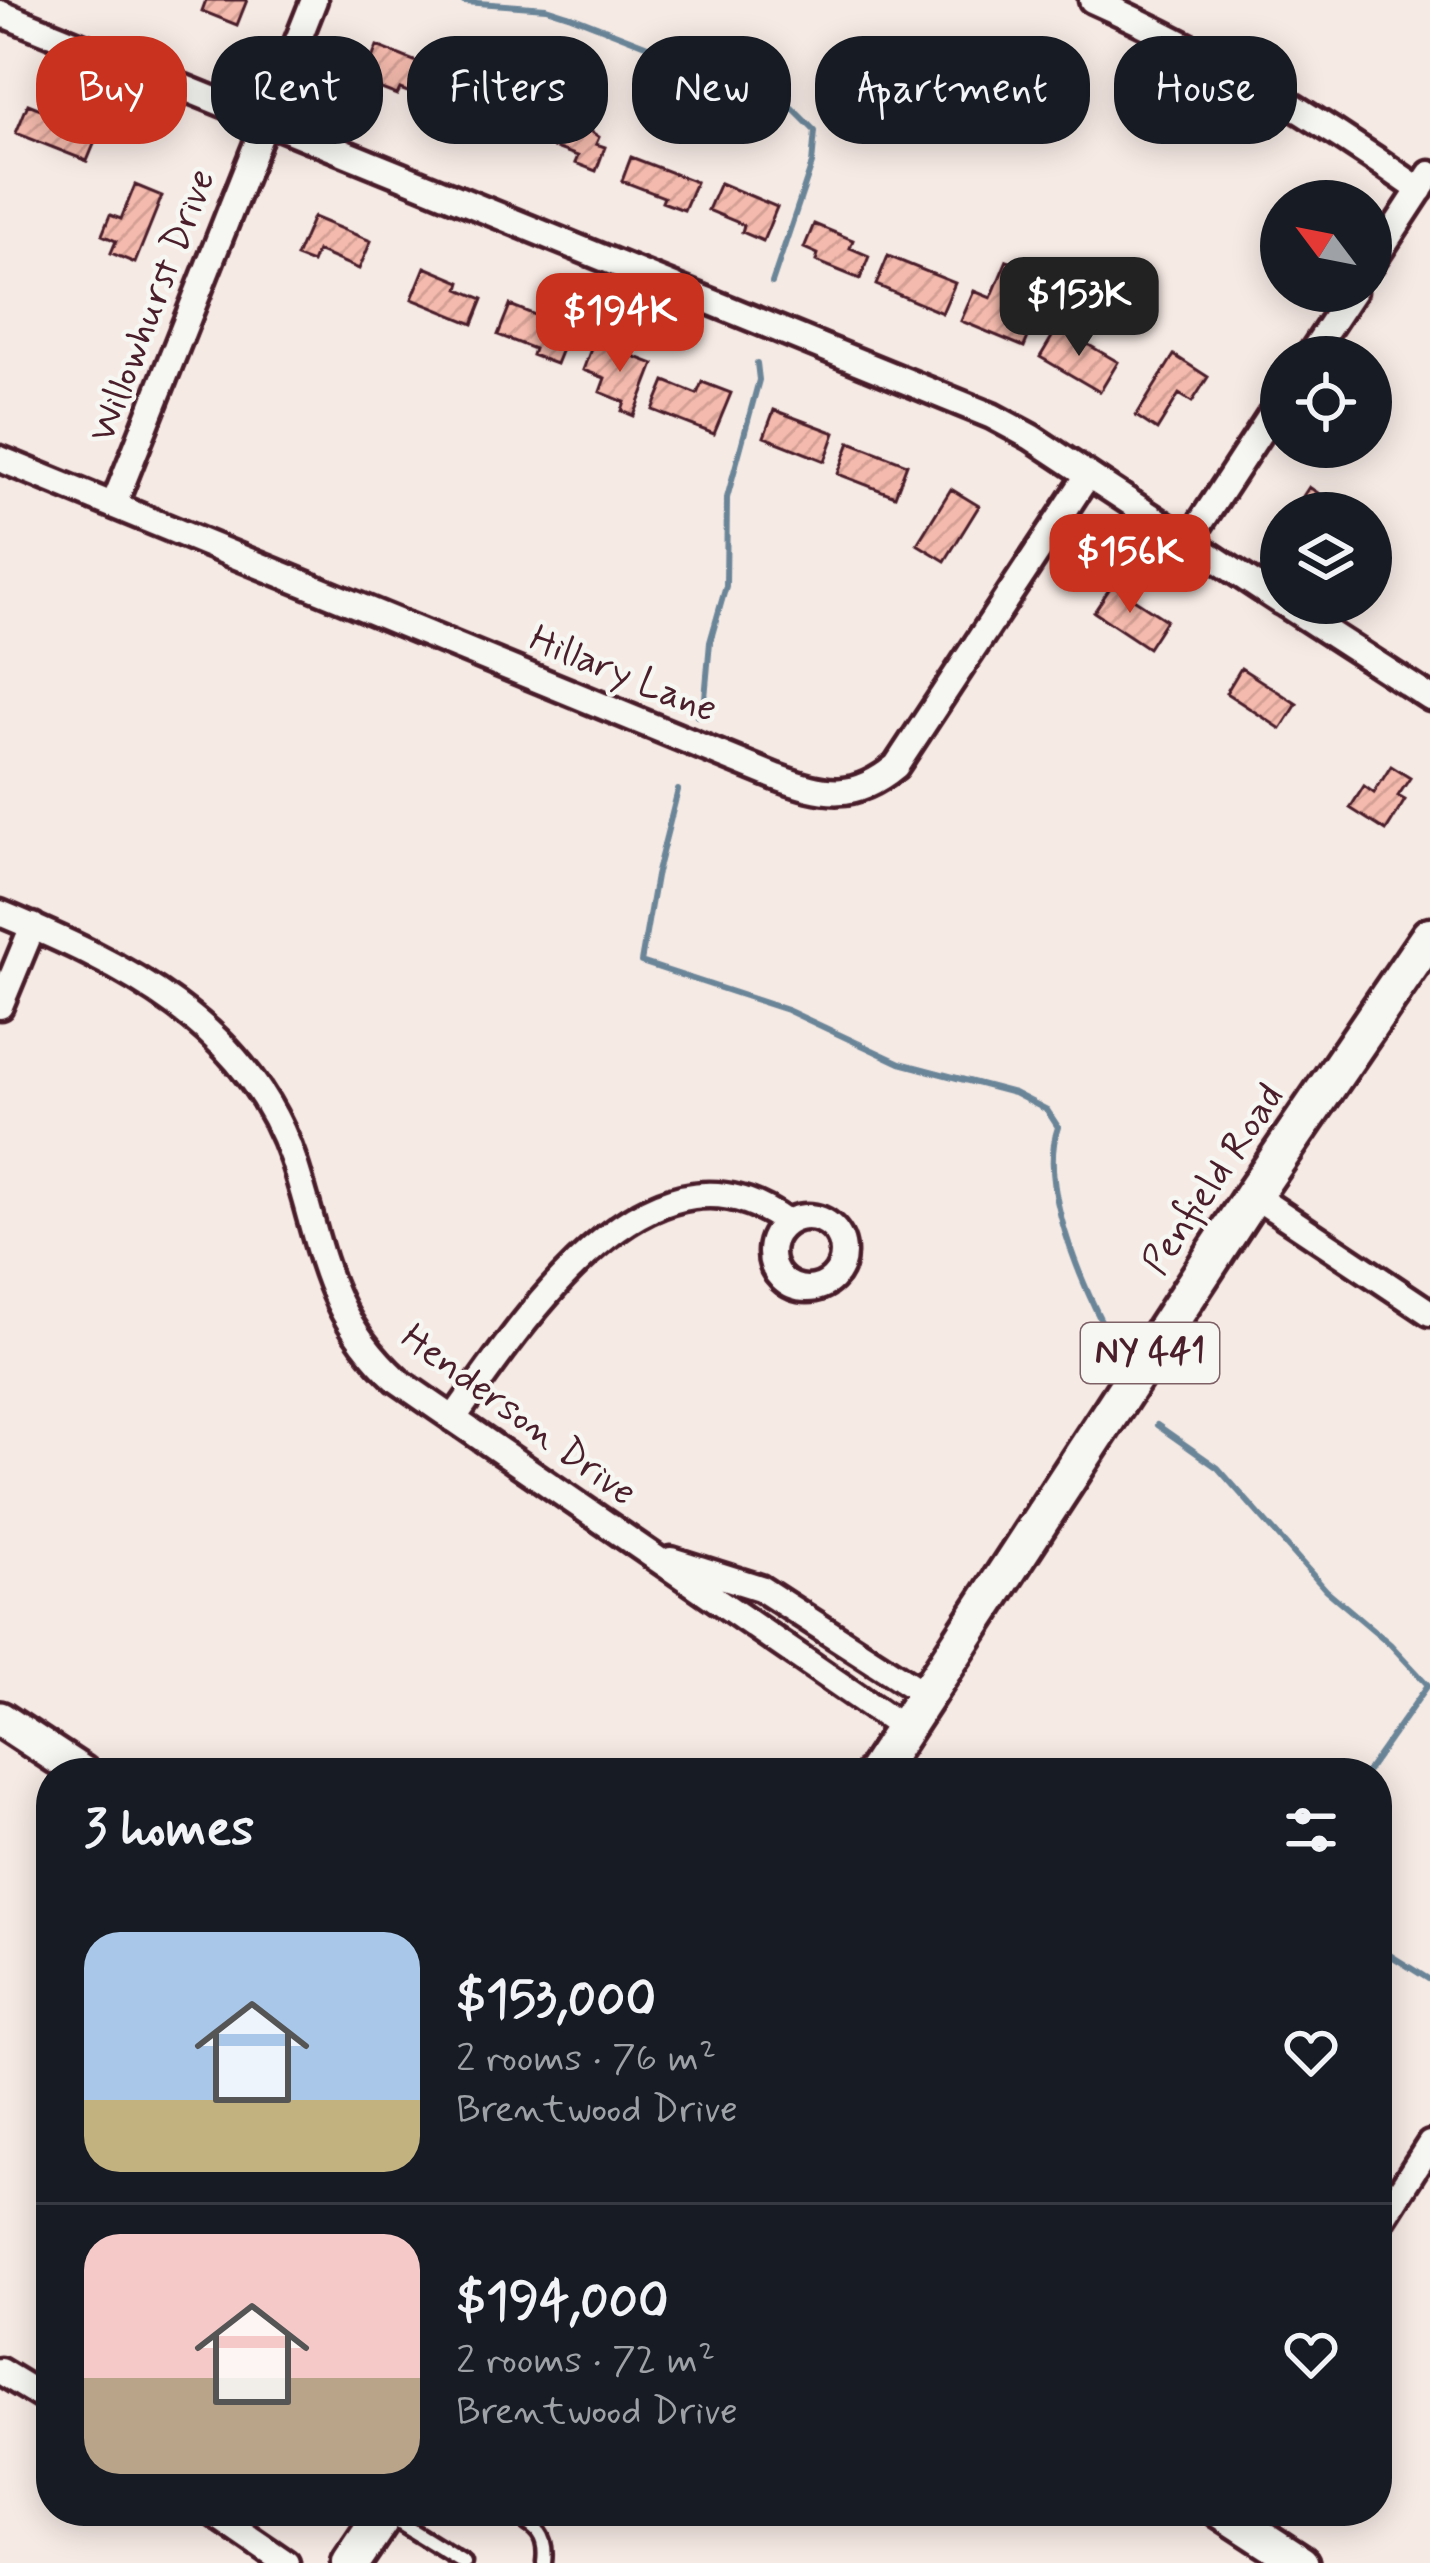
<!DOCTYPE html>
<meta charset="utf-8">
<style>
body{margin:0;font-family:Mynerve,sans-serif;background:#20242c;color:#f1f3f6;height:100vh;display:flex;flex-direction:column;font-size:45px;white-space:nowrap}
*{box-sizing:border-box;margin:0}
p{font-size:39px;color:#9ea1a6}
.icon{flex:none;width:66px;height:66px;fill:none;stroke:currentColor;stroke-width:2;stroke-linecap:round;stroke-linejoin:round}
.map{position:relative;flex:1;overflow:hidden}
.side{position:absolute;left:36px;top:1758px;width:1356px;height:768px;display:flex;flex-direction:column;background:#171b24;border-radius:48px;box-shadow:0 6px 30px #0003}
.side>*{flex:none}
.top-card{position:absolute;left:36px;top:36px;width:1359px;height:108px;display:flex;gap:24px}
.needle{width:78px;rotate:302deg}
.fabs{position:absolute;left:1260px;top:180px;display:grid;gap:24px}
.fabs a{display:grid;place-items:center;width:132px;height:132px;border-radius:50%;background:#171b24;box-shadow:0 6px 30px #0003;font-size:60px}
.price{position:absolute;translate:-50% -102px;padding:0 27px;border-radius:24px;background:#c8321e;color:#fff;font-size:39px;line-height:78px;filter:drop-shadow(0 3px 6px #0008)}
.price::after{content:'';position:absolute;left:50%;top:72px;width:36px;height:27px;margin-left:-18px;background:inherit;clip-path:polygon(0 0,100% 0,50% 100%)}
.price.active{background:#222;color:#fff}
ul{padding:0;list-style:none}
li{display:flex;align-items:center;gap:36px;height:300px;padding:0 48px}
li+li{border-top:3px solid #363941}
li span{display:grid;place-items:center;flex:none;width:336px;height:240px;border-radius:36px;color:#555}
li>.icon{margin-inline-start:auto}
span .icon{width:144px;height:144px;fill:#fffc;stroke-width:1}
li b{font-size:51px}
h2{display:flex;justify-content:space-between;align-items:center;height:144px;padding:0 48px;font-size:51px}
.chip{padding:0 42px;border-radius:48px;background:#171b24;box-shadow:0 6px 30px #0003;font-size:42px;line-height:108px}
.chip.active{background:#c8321e;color:#fff}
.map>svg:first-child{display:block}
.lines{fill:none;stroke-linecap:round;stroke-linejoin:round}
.stream{stroke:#6b8598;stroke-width:6}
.building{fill:url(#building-hatch);stroke:#4a1f2b;stroke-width:3}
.lane-casing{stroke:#4a1f2b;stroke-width:21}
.street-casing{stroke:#4a1f2b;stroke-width:33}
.secondary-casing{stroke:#4a1f2b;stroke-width:42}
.primary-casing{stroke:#4a1f2b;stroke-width:45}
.lane{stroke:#f6f6f2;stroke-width:12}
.street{stroke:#f6f6f2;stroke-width:24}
.secondary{stroke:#f6f6f2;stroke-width:33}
.primary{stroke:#f6f6f2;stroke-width:36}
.labels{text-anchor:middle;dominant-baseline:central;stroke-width:9;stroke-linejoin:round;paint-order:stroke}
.shield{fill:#f6f6f2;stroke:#7e6067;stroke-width:3}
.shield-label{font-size:36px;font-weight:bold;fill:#4a1f2b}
.street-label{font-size:39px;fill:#4a1f2b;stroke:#f6f6f2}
</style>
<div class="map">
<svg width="1430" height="2563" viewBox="0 0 1430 2563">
<defs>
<pattern id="building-hatch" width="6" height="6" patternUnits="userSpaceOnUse" patternTransform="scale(3)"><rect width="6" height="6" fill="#f4baad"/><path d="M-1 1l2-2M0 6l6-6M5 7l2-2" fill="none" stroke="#d39f95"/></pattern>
</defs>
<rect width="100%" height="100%" fill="#f6eae4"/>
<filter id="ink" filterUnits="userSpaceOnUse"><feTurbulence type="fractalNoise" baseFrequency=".00833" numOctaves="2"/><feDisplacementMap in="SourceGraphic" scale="24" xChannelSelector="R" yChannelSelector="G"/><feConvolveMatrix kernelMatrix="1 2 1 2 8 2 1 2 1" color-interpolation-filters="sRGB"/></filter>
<g filter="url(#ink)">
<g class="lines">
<!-- stream -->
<path class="stream" d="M464,2l82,6 25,8 87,34 35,21 98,36 24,24 -3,33 -40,119
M697,716l8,-18 5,-56 16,-56 1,-88 32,-118 -2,-17
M678,790l-22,86 -15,86 146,48 113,53 114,30 33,17 11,17c-20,57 23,154 49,206
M1157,1425l61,43 108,122 64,54 38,41 -62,88
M1377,1947l53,33"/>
</g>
<!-- building -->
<path class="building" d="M206,0h41l-10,25 -35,-14z
M377,46l60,24 -11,29 -26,-10 -3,6 -34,-13z
M459,89l46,15 -1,4 20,8 -9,22 -67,-24z
M28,104l71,28 -12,29 -71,-28z
M566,111l20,7 -3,8 16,11 -3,7 9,3 -9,24 -21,-8 3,-7 -36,-13 10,-28 11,4z
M631,157l65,25 -12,28 -22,-8 2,-5 -42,-16z
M720,183l57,24 -14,34 -21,-9 2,-7 -36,-15z
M135,185l27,11 -27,67 -24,-10 5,-12 -14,-6 8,-20 11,4z
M313,217l58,24 -12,28 -42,-18 -5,12 -16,-6z
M814,224l39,16 -3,8 19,8 -9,23 -44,-18 2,-7 -14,-6z
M888,256l67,27 -13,30 -66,-28z
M1007,260l22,9 -16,40 23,9 -12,29 -63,-26 13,-30 17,7z
M425,267l36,15 -2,7 24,10 -10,25 -61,-25z
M510,305l60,24 -14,35 -24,-9 2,-6 -36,-14z
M1058,327l60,35 -18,30 -60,-35z
M594,341l60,23 -20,52 -12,-5 3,-9 -25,-10 5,-14 -22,-8z
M1174,355l34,22 -16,25 -13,-8 -22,36 -21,-14z
M665,381l32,13 5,-12 29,11 -17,41 -61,-24z
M774,410l61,23 -10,28 -61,-24z
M850,442l57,22 -12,32 -57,-22z
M1309,487l39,26h-56z
M951,489l28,17 -34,55 -28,-17z
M1112,585l54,35 -18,28 -54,-36z
M1241,668l56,36 -16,25 -55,-36z
M1391,766l19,12 -12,18 7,4 -19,31 -36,-23 14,-22 10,7z"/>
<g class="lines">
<defs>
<path id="lane" d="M507,2511c26,15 41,20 37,52
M390,2517l74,46"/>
<path id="street" d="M1092,0c117,52 223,116 328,190
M0,13l992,403 39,21 250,165
M1371,264l59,-90
M1309,357l44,-66
M0,459l776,318c49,18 78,24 120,-11l192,-291
M114,504l200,-504
M1188,542l93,-142
M1283,603l147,95
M0,913c123,51 247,111 293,246 29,88 31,154 104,221l506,348
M0,1006l33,-80
M1253,1195l177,118
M771 1253a36 36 0 1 1 72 0a36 36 0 1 1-72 0Z
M453,1419c69,-96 198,-298 334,-196
M671,1560l89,28 166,107
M1377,2227l53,-83
M0,2371l51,31
M210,2511l76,52"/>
<path id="secondary" d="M0,1719l82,54
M1221,2511l80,52"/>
<path id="primary" d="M875,1773l378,-578 177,-259
M351,2563l35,-52"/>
</defs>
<!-- lane casing -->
<use href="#lane" class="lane-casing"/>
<!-- street casing -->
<use href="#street" class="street-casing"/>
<!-- secondary casing -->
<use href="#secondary" class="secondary-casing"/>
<!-- primary casing -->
<use href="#primary" class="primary-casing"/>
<!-- lane -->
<use href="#lane" class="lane"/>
<!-- street -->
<use href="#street" class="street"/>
<!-- secondary -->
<use href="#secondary" class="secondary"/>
<!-- primary -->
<use href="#primary" class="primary"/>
</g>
</g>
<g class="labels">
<!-- shield labels -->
<rect class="shield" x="1081" y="1323" width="138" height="60" rx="9"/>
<g class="shield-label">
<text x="1150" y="1353">NY 441</text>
</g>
<!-- street labels -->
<g class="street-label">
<text transform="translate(153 306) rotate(-69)">Willowhurst Drive</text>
<text transform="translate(623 675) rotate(22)">Hillary Lane</text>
<text transform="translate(1214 1180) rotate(-56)">Penfield Road</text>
<text transform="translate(518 1416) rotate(36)">Henderson Drive</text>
</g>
</g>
</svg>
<div class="fabs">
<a><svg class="needle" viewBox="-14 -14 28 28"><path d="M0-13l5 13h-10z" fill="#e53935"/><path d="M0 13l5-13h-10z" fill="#9ea1a6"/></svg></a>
<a><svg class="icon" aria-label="locate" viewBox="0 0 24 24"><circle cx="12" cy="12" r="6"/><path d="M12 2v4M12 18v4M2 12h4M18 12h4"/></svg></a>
<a><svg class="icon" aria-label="layers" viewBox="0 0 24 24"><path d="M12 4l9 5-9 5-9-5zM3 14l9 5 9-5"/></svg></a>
</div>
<b class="price active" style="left:1079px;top:359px">$153K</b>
<b class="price" style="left:620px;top:375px">$194K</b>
<b class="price" style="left:1130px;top:616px">$156K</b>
<div class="top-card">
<a class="chip active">Buy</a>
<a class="chip">Rent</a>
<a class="chip">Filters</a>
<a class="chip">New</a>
<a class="chip">Apartment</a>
<a class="chip">House</a>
</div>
<section class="side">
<h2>3 homes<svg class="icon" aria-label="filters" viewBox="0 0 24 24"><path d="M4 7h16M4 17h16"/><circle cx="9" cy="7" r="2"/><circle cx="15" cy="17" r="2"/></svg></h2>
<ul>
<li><span style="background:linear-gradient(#a9c7e8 70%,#c2b280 0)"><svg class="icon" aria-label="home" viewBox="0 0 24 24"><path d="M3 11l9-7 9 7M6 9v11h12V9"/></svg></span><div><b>$153,000</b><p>2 rooms · 76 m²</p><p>Brentwood Drive</p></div><svg class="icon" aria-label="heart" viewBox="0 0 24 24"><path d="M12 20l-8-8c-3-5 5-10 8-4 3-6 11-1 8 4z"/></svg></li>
<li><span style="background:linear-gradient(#f6c9c9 60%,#b9a48a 0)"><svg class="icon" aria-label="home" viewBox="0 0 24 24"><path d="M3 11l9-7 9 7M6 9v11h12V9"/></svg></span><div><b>$194,000</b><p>2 rooms · 72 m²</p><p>Brentwood Drive</p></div><svg class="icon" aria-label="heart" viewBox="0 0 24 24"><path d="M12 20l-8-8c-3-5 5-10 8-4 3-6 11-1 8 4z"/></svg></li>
</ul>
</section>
</div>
